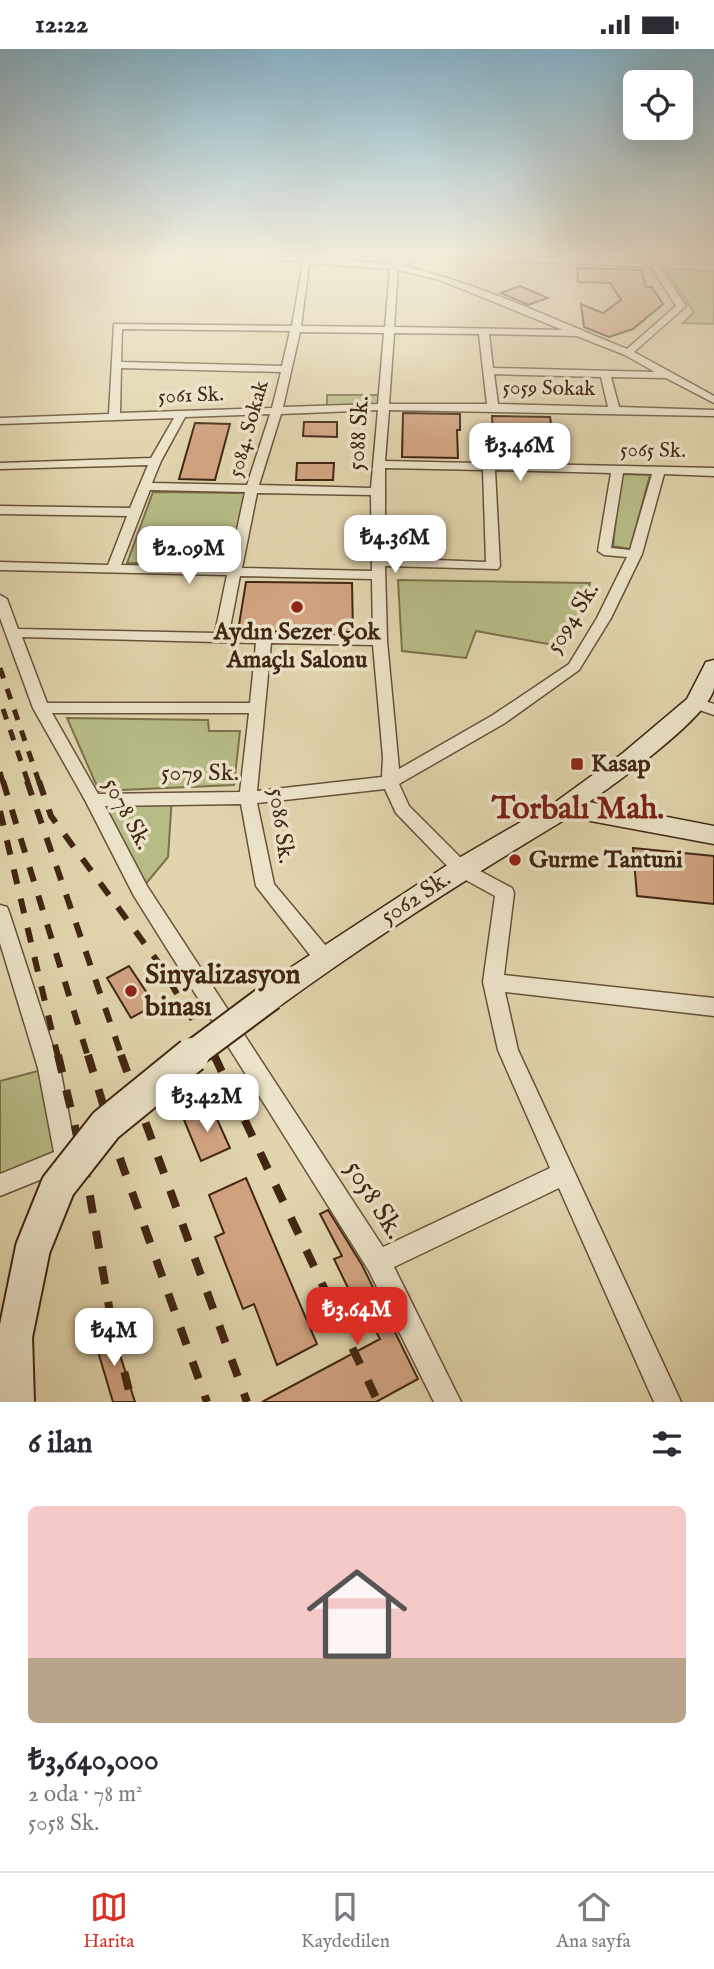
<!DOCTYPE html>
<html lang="tr">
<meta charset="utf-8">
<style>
body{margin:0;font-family:"IM FELL English",serif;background:#f7f7f7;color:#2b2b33;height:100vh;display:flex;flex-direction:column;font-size:26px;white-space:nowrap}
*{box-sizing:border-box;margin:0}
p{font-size:23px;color:#7c7c81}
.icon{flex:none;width:38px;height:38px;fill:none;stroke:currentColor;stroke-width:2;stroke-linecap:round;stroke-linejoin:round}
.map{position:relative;height:1353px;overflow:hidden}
.panel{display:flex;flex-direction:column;background:#fff;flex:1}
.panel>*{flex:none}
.tools{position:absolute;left:623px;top:21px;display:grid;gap:14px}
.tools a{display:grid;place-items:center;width:70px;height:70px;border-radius:10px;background:#fff;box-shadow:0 7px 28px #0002;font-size:35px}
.price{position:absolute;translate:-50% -60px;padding:0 16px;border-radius:14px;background:#fff;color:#222;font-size:23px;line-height:46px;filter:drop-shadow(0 2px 4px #0008)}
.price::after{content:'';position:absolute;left:50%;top:42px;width:21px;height:16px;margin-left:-10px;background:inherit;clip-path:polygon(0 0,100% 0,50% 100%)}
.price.selected{background:#d93025;color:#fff}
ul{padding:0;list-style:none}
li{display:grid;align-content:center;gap:14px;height:371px;padding:0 28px}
li span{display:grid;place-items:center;height:217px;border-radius:10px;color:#555}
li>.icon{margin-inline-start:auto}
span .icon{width:126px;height:126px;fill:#fffc;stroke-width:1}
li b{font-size:30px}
h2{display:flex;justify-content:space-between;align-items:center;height:84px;padding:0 28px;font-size:30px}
.status{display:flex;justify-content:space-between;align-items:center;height:49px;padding:0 35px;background:#fff;direction:ltr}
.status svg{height:19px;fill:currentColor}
.dock{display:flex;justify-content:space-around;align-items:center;height:98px;border-top:2px solid #e1e1e2;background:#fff;font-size:19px;color:#7c7c81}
.dock a{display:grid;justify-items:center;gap:4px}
.dock .selected{color:#d93025}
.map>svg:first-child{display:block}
.green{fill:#b7bc86;stroke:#7c714c;stroke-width:2}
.building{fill:#d3a483;stroke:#412612;stroke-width:2}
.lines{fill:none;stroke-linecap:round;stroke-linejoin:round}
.minor-casing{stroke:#695239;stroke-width:3}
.secondary-casing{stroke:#412612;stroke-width:3}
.minor{fill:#ece4ca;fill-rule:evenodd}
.secondary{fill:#ece4ca;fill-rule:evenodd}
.rail-far2{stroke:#412612;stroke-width:5;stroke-dasharray:11 11;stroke-linecap:butt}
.rail-far1{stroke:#412612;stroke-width:6;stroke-dasharray:15 15;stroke-linecap:butt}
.rail{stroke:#412612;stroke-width:8;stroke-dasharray:18 18;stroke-linecap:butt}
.secondary-bridge-far1-casing{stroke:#412612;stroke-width:31;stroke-linecap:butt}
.secondary-bridge-casing{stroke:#412612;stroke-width:38;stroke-linecap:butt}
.secondary-bridge-far1{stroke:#ece4ca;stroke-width:27}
.secondary-bridge{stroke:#ece4ca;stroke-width:34}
.poi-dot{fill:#8f2418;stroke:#ece4ca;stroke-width:2.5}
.labels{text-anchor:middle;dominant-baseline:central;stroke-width:7;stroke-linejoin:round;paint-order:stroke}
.far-street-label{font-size:21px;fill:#412612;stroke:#ece4ca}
.street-label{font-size:24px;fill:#412612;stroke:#ece4ca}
.poi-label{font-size:24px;font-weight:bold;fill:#412612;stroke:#ece4ca;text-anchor:start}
.near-poi-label{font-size:28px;font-weight:bold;fill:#412612;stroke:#ece4ca;text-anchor:start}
.near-street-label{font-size:28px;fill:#412612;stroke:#ece4ca}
.district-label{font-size:32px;font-weight:bold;fill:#7a1f14;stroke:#ece4ca}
</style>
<div class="status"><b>12:22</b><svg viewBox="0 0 49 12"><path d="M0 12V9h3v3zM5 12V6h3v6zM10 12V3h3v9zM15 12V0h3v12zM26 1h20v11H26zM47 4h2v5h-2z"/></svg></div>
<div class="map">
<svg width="714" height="1353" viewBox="0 0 714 1353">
<rect width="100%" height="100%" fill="#e1d5ad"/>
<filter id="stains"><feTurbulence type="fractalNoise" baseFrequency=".00286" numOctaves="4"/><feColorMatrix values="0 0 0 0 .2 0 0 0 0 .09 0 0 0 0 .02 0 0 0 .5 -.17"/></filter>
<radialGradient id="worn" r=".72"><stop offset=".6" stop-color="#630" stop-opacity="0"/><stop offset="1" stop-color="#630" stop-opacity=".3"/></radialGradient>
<!-- green -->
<path class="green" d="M666,221l48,1v53l-31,-1 11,-11z
M327,346h55l1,12 -56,3z
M621,425l29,1 -20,74 -17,-3z
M153,443l93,1 -15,71 -104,-1z
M398,531l192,3 -12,41 -14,23 -88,-16 -10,27 -64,-7z
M67,669l141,2 1,11h31l-6,54 -135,6z
M172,748l-4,60 -28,34 -47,-91z
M49,1019l17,90 -66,27v-104z"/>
<!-- building -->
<path class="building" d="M577,219l65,2 4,17h6l11,17 -30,25 -24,8 -25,-10 -3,-23 22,9 18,-13 -11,-17 -32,-1z
M520,237l28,12 -20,7 -27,-12z
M403,364l57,1v16h-3l1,28 -56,-1z
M492,367l58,1 7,45 -62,-1z
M304,373h33v15l-34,-1z
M195,374l35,1 -15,56 -36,-1z
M297,414h37l-1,17h-37z
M246,533l106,1 1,49 -115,-1z
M633,799l81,8v48l-77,-8z
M129,917l26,39 -24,13 -24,-40z
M212,1059l18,40 -29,13 -17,-41z
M246,1129l71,166 -40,21 -23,-61 -11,5 -28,-72 9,-4 -15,-38z
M328,1161l34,55 56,114 -42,23h-114l118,-63 -11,-21 -5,3 -30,-62 8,-3 -22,-42z
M112,1281l23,72h-22l-19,-64z"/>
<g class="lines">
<defs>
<path id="minor" d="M246,206l61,2 11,-2 -2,3 75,6 5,-9h8l-3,6 17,-6h10l-25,11c78,18 152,54 224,83l49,-43 -25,-39 -216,-10 -4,-2h54l229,9v6l-54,-3 26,39 -52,46 80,44v7l-48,-25 -55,-1 8,30 95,3v6l-325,-6 -4,51 329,7v8l-50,-2 -22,80 -31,64 -32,52 -74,53 -106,61 10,22 58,58 45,24 2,5 -10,82 210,23v18l-209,-24 13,58 163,352h-27l-95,-214 -165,79 67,135h-27l-65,-131 -235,-375 -49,-96 -52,-92 -33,-90v-23l7,4 11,30 197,4 12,-58 -227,-5v-8l108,3 19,-49 -127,-2v-8l130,2 18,-43 -148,4v-6l151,-5 23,-40 -174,6v-6l109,-4 5,-90 178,2 11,-64 -53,-5zM312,214l78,6 -5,58 -84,-1 8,-61zM398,221l42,10 123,50 -169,-3zM122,280l168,2 -8,35 -161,-4zM300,283l84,1 -6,71 -95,3zM394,284l85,1 8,70h-98zM489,285l88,2 48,19 30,17 -162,-4zM121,319l160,4 -9,36 -152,5zM494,325l107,3 7,30 -110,-3zM378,361l-7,78 -112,-3 22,-71zM270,365l-23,71 -95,-2 9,-22 24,-44zM385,419l98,2 3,92 -101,-4zM495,421l116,3 -13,78 6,4 23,2 -30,61 -28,46 -76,51 -94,54 -12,-128 -2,-75 113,3 2,-3zM623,424l29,1 -22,76 -19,-2zM150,441l95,2 -16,75 -108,-2zM257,444l114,2 1,76 -130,-3zM240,527l132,3 1,57 -144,-3zM22,588l234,6 -6,60h-203zM271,594l102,2 10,112 -1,20 -125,14zM52,664h197l-9,79 -142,2zM385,740l11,24 59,61 40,22 -12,86 15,68 52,118 -167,79 -236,-361 -42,-80 136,-2 15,82 61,78 7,2 7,-2 3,-6 -3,-6 -57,-68 -17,-81z
M696,649l18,6v11l-23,-8 -3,-4 3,-4z
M0,856l7,2 2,5 51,156 17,90 -3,8 -74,30v-22l54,-22 -16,-84 -38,-125z"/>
<path id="secondary" d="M714,611c0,9 0,19 0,28 -5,29 -98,95 -125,114l125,24v18l-145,-27c-98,59 -195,120 -288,188l-10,3 -10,-3 -4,-9 4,-9 191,-125 105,-61 66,-48 64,-54 19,-37z"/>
</defs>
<!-- minor casing -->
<use href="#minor" class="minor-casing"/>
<!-- secondary casing -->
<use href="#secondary" class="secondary-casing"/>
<!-- minor -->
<use href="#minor" class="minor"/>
<!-- secondary -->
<use href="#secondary" class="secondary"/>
<!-- rail-far2 -->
<path class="rail-far2" d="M0,619l39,114
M3,660l25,73
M0,723l3,10"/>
<!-- rail-far1 -->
<path class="rail-far1" d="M3,732l85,276
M27,732l95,276
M39,732l12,35 107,146 57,95
M0,762l58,246"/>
<!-- rail -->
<path class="rail" d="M58,1006l28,118 26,151 20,78
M88,1006l29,95 90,252
M121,1006l126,347
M214,1006l164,347"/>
<defs>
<path id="secondary-bridge-far1" d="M189,1008l82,-61"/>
<path id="secondary-bridge" d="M17,1353l-2,-66 18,-88 25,-62 48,-61 86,-70"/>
</defs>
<!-- secondary-bridge-far1 casing -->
<use href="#secondary-bridge-far1" class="secondary-bridge-far1-casing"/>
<!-- secondary-bridge casing -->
<use href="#secondary-bridge" class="secondary-bridge-casing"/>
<!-- secondary-bridge-far1 -->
<use href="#secondary-bridge-far1" class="secondary-bridge-far1"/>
<!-- secondary-bridge -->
<use href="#secondary-bridge" class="secondary-bridge"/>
</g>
<!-- sky -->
<linearGradient id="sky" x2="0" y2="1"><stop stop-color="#87b6cd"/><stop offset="0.52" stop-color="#f2ecda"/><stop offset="1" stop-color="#f2ecda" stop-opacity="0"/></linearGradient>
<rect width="714" height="395" fill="url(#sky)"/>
<!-- markers -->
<g class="poi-dot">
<circle cx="297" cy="558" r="7"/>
<rect x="570" y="708" width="14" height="14" rx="3.5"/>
<circle cx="515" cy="811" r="7"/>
<circle cx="131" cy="942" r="7"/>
</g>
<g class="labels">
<!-- far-street labels -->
<g class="far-street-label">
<text transform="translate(549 340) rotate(1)">5059 Sokak</text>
<text transform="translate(191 347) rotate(-2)">5061 Sk.</text>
<text transform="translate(249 380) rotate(-74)">5084. Sokak</text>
<text transform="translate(653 402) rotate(1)">5065 Sk.</text>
</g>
<!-- street labels -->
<g class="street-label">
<text transform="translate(359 384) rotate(-86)">5088 Sk.</text>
<text transform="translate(573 569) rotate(-58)">5094 Sk.</text>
<text x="200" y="724">5079 Sk.</text>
<text transform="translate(127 765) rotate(62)">5078 Sk.</text>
<text transform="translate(281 777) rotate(82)">5086 Sk.</text>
<text transform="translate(416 849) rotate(-33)">5062 Sk.</text>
</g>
<!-- poi labels -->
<g class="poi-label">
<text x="297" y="583" text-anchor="middle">Aydın Sezer Çok<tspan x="297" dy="28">Amaçlı Salonu</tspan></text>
<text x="591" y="715">Kasap</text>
<text x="529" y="811">Gurme Tantuni</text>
</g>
<!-- near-poi labels -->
<g class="near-poi-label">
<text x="145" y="926">Sinyalizasyon<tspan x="145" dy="32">binası</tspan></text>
</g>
<!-- near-street labels -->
<g class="near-street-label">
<text transform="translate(374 1151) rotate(58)">5058 Sk.</text>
</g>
<!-- district labels -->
<g class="district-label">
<text x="578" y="760">Torbalı Mah.</text>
</g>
</g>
<rect width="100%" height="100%" filter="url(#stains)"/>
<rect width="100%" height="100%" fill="url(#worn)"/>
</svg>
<div class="tools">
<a><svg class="icon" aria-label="locate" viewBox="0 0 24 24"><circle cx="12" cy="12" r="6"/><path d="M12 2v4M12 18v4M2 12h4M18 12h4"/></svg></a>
</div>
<b class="price" style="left:520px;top:434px">₺3.46M</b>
<b class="price" style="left:395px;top:526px">₺4.36M</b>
<b class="price" style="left:189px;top:537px">₺2.09M</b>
<b class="price" style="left:207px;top:1085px">₺3.42M</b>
<b class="price selected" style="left:357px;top:1298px">₺3.64M</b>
<b class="price" style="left:114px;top:1319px">₺4M</b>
</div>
<section class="panel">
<h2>6 ilan<svg class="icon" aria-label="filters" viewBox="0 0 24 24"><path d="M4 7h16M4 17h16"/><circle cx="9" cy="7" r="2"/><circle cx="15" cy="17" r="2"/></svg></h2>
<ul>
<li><span style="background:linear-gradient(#f6c9c9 70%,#b9a48a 0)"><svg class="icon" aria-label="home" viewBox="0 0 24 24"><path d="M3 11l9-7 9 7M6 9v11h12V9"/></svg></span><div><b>₺3,640,000</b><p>2 oda · 78 m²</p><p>5058 Sk.</p></div></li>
</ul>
</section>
<nav class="dock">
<a class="selected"><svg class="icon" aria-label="map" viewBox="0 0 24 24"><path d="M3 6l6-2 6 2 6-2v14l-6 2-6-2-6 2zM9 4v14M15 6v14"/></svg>Harita</a>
<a><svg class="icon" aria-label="saved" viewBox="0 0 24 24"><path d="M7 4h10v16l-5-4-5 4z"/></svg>Kaydedilen</a>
<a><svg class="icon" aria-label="home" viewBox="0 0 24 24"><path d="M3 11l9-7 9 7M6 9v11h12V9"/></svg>Ana sayfa</a>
</nav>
